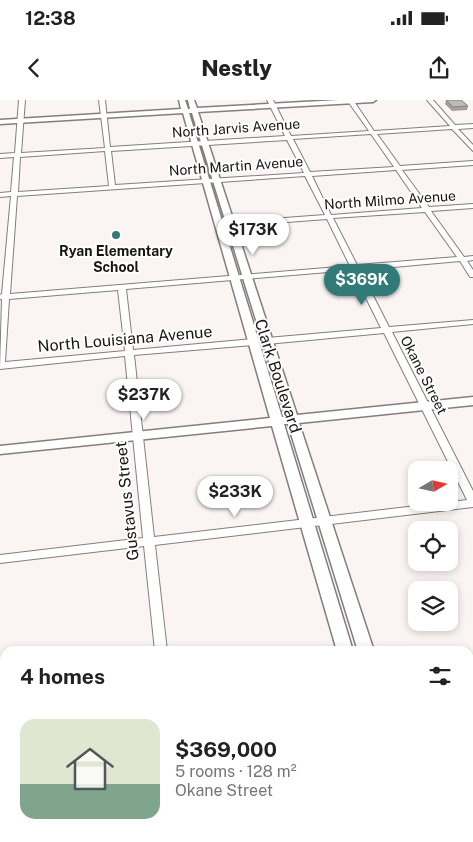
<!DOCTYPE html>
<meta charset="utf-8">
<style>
body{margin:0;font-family:"Public Sans",sans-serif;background:#f2f2f2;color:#222;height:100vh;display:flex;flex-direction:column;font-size:19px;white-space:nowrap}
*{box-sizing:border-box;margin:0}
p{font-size:16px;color:#767676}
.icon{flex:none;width:28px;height:28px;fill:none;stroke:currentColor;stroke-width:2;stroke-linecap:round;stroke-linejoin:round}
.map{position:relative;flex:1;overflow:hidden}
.sheet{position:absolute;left:0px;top:546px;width:474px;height:196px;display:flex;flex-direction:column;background:#fff;border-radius:15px 15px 0 0;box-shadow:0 2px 8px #0003}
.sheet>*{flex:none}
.needle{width:32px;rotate:81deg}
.controls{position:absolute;left:408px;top:361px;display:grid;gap:10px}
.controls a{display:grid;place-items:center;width:50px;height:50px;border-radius:10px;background:#fff;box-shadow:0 2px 8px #0003;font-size:25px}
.price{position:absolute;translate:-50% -42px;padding:0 11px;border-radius:18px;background:#fff;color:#222;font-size:16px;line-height:32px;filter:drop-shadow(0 1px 2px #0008)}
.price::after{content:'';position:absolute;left:50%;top:30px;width:15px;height:11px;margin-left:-8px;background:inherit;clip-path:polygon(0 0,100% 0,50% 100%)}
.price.on{background:#327a77;color:#fff}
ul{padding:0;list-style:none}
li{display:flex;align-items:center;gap:15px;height:125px;padding:0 20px}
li+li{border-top:1px solid #e0e0e0}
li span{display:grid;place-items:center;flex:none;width:140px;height:100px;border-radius:15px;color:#555}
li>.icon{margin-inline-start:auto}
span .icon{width:60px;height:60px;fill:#fffc;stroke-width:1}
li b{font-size:21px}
h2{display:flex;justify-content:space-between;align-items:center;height:60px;padding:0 20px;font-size:21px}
.status{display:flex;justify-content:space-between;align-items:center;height:35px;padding:0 25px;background:#fff;direction:ltr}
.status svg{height:14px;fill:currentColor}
header{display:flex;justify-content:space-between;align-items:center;height:65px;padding:0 20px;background:#fff;font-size:22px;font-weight:800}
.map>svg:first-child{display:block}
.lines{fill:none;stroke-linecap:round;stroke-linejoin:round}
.stream{stroke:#eea88f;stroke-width:4}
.minor-casing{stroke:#847e7c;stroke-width:2}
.major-casing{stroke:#847e7c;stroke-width:3}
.minor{fill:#fff;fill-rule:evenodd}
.major{fill:#fff;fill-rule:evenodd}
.wall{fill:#a49f9d}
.building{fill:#bfb9b7;stroke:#868280}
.poi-dot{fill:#327a77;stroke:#fff;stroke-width:2}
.labels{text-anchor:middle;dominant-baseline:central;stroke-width:4;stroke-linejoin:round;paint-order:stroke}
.far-street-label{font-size:14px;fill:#171514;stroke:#fff}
.far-poi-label{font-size:14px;font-weight:bold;fill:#171514;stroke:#fff}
.street-label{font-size:16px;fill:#171514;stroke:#fff}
</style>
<div class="status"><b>12:38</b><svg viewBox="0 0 49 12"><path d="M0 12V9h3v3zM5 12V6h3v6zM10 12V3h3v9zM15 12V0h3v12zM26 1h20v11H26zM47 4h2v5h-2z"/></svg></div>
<header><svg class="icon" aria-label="back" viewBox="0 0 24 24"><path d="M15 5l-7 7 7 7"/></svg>Nestly<svg class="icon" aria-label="share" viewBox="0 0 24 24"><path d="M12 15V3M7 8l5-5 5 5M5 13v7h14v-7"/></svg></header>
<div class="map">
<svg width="473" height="742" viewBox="0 0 473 742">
<rect width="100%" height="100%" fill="#faf4f2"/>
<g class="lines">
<!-- stream -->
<path class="stream" d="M469,702l4,-14
M451,742l3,-4"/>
<defs>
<path id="minor" d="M19,0h6l-4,53 84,-5 -6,-48h6l5,47 175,-11 -18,-36h6l18,36 78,-5 -22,-31h6l21,31 76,-5 -23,-26h6l22,25 18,-1v4l-15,1 15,16v6l-21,-22 -75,5 23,32 73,-5v4l-71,5 27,37 44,-3v4l-42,3 33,46 9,-1v4l-6,1 6,9v7h-3l-10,-16 -100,9 29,57 84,-7v4l-81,8 81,159v16l-318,38 12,106h-12l-11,-105 -144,17v-8l143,-17 -18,-182 -125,13 2,-70h-2v-4l2,-1 9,-98 -11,1v-4l11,-1 3,-35 -14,1v-4l15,-1zM371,34l23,33 -84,5 -17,-33zM287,40l17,33 -189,12 -4,-34zM105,51l4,35 -91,6 2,-35zM396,70l26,38 -91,7 -19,-39zM305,76l20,39 -106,8 -3,2 3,2 108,-8 23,47 -340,28 7,-98zM425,112l32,45 -100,8 -24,-47zM352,170l29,58 -114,10 -4,3 4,3 117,-11 83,167 -313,37 -20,-182 119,-10 4,-3 -4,-3 -120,11 -7,-61zM118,190l7,61 -120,11 4,-63z
M5,596v12l-5,1v-12z
M173,738h14l1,4h-14z
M381,738h39l-1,4h-40z"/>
<path id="major" d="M179,0h6l3,9h2l-2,-9h6l3,8 142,-8h37l-3,2 -175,10 99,303 176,-18v8l-174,18 75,228h-16l-70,-227h-4l69,227h-16l-65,-225 -272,28v-8l270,-28 -87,-305 -183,11v-4l181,-11zM189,13h3l94,304h-4z
M390,738h18l2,4h-18z
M416,738h18l2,4h-18z"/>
</defs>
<!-- minor casing -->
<use href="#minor" class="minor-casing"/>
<!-- major casing -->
<use href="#major" class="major-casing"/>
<!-- minor -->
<use href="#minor" class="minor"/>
<!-- major -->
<use href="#major" class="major"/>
</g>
<!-- wall -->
<path class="wall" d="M446,0h15l7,6 -1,4 -15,1 -7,-7z"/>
<!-- building -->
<path class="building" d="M446,0h15l7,6 -15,1z"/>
<!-- markers -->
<circle class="poi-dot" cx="116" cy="135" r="5"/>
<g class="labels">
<!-- far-street labels -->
<g class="far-street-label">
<text transform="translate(236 28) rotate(-4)">North Jarvis Avenue</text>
<text transform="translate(236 66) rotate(-4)">North Martin Avenue</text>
<text transform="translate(390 100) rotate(-4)">North Milmo Avenue</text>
<text transform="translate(424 275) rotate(63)">Okane Street</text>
</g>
<!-- far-poi labels -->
<g class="far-poi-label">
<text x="116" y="151">Ryan Elementary<tspan x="116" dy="16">School</tspan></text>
</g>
<!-- street labels -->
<g class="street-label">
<text transform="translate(125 239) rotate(-5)">North Louisiana Avenue</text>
<text transform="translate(278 276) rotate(72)">Clark Boulevard</text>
<text transform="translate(127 401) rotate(-96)">Gustavus Street</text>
</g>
</g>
</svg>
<div class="controls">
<a><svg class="needle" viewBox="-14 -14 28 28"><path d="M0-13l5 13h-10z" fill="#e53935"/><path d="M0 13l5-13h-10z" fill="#767676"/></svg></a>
<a><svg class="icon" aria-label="locate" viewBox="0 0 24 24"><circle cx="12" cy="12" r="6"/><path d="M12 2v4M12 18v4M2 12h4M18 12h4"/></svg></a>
<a><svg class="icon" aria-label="layers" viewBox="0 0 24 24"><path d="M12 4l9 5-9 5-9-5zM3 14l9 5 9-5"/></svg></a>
</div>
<b class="price" style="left:253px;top:156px">$173K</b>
<b class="price on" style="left:362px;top:206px">$369K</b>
<b class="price" style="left:144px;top:321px">$237K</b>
<b class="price" style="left:235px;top:418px">$233K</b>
<section class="sheet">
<h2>4 homes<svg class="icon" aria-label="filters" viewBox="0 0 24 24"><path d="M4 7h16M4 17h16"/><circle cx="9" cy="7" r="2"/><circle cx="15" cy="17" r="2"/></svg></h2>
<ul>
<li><span style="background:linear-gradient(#dfe7d0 65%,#7fa58c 0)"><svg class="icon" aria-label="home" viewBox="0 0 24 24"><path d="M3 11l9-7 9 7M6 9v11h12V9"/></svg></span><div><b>$369,000</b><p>5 rooms · 128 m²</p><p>Okane Street</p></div></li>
</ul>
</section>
</div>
